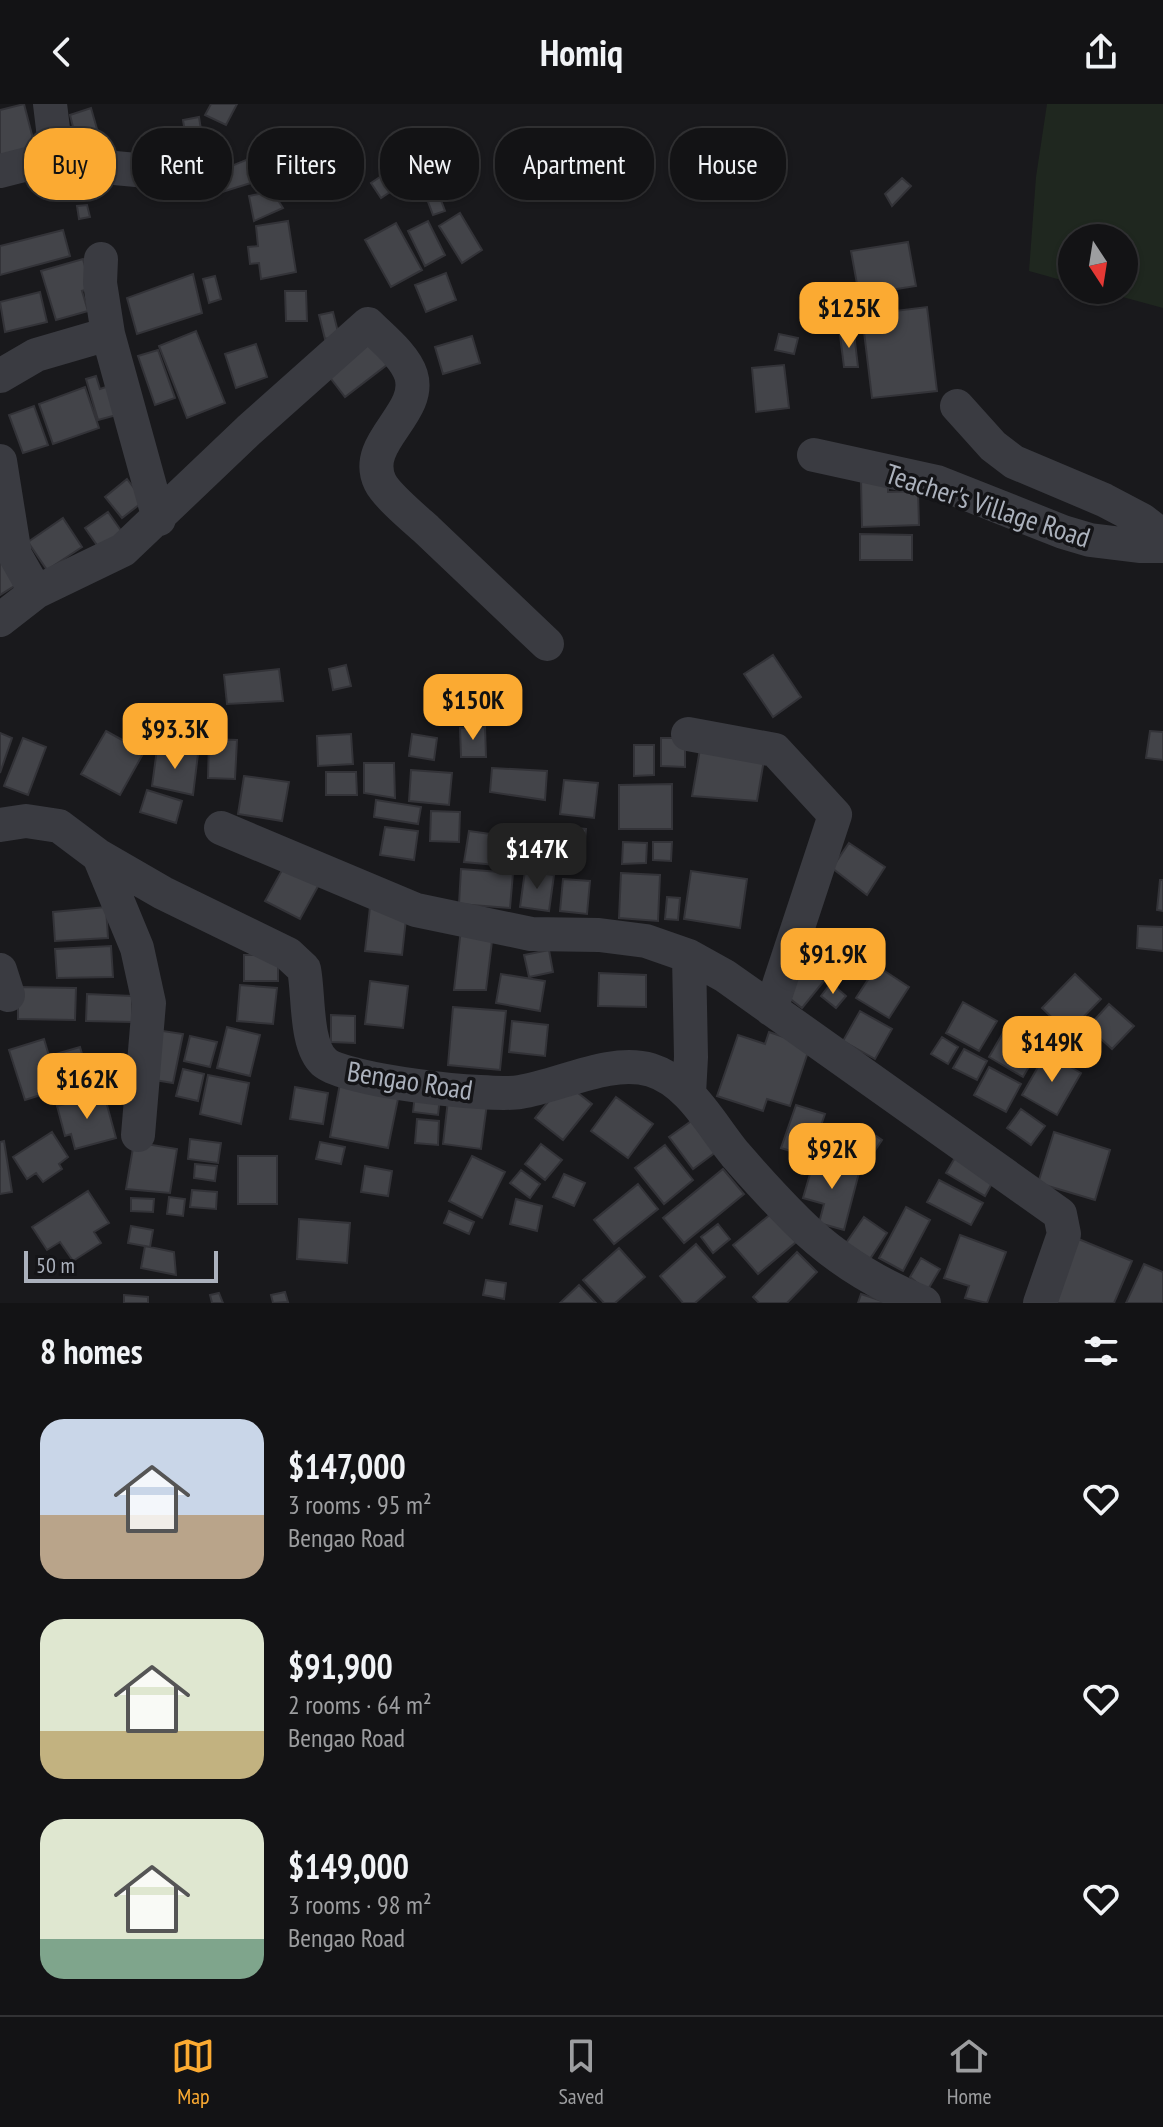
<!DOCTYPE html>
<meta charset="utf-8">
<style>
body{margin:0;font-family:"PT Sans Narrow",sans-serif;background:#202022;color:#f1f3f6;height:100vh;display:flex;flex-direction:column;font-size:30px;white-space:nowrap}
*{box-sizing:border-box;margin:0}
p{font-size:26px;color:#9d9ea0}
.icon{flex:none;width:44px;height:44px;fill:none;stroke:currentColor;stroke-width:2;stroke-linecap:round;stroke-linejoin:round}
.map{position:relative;height:1199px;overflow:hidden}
.side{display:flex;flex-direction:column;background:#131315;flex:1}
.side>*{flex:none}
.hud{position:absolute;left:24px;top:24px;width:1116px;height:72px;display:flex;gap:16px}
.needle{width:52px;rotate:168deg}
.fabs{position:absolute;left:1058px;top:120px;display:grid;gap:16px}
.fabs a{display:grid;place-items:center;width:80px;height:80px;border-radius:50%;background:#131315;box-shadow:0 2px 6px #0004,0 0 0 2px #323234;font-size:40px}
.scale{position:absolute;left:24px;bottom:20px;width:194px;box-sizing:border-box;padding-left:8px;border:4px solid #abb1bc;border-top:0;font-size:22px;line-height:28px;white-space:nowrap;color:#abb1bc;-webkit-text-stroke:6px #141417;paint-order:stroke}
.price{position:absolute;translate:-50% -68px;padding:0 18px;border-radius:16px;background:#fbaa32;color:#111;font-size:26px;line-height:52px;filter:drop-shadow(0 2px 4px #0008)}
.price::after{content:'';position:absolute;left:50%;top:48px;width:24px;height:18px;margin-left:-12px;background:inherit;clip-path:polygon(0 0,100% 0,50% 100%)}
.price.on{background:#222;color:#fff}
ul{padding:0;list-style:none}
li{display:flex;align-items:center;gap:24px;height:200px;padding:0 40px}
li span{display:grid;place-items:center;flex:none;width:224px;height:160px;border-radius:24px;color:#555}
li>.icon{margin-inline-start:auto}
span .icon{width:96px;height:96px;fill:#fffc;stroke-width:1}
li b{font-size:34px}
h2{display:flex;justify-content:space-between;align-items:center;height:96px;padding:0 40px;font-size:34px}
.pill{padding:0 28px;border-radius:32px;background:#131315;box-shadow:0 2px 6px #0004,0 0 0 2px #323234;font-size:28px;line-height:72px}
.pill.on{background:#fbaa32;color:#111}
header{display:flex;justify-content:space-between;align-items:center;height:104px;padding:0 40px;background:#131315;font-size:36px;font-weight:600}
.tab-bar{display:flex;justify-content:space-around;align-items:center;height:112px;border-top:2px solid #323234;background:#131315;font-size:22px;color:#9d9ea0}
.tab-bar a{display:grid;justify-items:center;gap:4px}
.tab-bar .on{color:#fbaa32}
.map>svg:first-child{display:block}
.green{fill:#1f271f}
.building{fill:#434449;stroke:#333338;stroke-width:2}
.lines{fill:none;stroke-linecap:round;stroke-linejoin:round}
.minor{stroke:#3a3b41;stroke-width:34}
.labels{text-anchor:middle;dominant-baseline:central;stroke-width:7;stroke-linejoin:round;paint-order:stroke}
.street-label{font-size:28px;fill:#abb1bc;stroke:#141417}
</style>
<header><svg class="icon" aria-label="back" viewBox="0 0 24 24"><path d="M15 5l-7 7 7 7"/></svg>Homiq<svg class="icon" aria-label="share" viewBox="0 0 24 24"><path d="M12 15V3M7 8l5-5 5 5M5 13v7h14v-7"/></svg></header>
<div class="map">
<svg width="1163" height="1199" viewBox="0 0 1163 1199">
<rect width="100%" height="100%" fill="#19191c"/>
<!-- green -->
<path class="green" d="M1047,0h116v204l-66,-18h27v-52h-52v45l-43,-12 7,-94z"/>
<!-- building -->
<path class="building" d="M24,0l14,54 -38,10v-58z
M211,0h26l-11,21 -21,-10z
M91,4l6,21 -22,6 -5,-20z
M199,13l3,19 -16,3 -3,-19z
M256,52l11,22 -45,14 -8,-19z
M395,63l10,15 -24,16 -10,-15z
M902,74l9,8 -19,20 -7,-12z
M436,83l9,24 -12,4 -9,-24z
M272,87l11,17 -29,13 -5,-25z
M87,101l3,12 -11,2 -2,-13z
M460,109l22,37 -20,13 -23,-37z
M288,117l8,51 -35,7 -2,-16 -9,1 -2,-17 10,-1 -2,-20z
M428,117l17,34 -20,11 -17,-35z
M396,119l26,47 -31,17 -26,-47z
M63,126l7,26 -70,19v-29z
M908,138l8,44 -57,9 -8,-44z
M83,155l8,29 -9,3 6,20 -32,9 -15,-49z
M446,169l10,27 -30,12 -11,-27z
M193,170l9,39 -65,21 -10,-36z
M215,172l6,23 -12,4 -6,-24z
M285,187h21l1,30h-21z
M40,188l7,30 -42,10 -5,-30z
M889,188l3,15 -26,5 -3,-14z
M927,203l10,84 -65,7 -10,-83z
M333,208l6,24 -14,3 -6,-24z
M196,227l29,72 -38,15 -28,-72z
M854,229l4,34h-14l-4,-32z
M779,230l19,4 -4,16 -19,-4z
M371,231l21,26 -47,36 -20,-26z
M472,232l8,27 -37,11 -8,-27z
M256,240l11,33 -31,11 -11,-34z
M158,246l17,48 -20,7 -17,-49z
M784,261l5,43 -33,4 -4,-44z
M96,272l4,13 15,-5 9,29 -26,7 -12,-41z
M85,283l14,41 -46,16 -14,-40z
M34,302l14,39 -25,8 -14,-38z
M127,375l17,22 -22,17 -17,-21z
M861,377h27v11l30,-1 1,34 -57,2z
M108,408l14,20 -23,16 -14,-20z
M63,414l19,29 -35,23 -19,-28z
M860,430l52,1v25h-52z
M0,447l24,29 -24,15z
M773,551l28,42 -28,20 -29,-43z
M346,561l5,21 -18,4 -4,-21z
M279,565l4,32 -56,3 -3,-29z
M485,623l1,30h-25l-1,-29z
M106,627l38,21 -24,43 -39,-21z
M1150,627l13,1v28l-17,-2z
M0,629l12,5 -12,35z
M351,630l2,30 -35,2 -1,-30z
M412,630l25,4 -3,22 -25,-4z
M23,634l23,9 -18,48 -24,-9z
M661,634h24v29l-24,-1z
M209,635l28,1 -2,39 -27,-1z
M701,639l64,11 -8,47 -65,-5z
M634,641h20v30l-20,1z
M157,645l41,5 -5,41 -41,-9z
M364,659h30l1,35 -31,-5z
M492,664l55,3 -2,29 -55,-8z
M411,666l41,3 -3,32 -40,-4z
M326,668h30l1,23h-31z
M244,672l45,6 -7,39 -44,-7z
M564,676l34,3 -4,35 -34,-4z
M672,680v45h-53v-44z
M147,686l35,11 -6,22 -36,-11z
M376,696l45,7 -3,17 -44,-7z
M431,707l29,1 -1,30 -29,-1z
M536,721l50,4 -3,34 -50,-3z
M385,723l33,4 -4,29 -34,-5z
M469,727l43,6 -5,29 -43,-4z
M623,738l24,1 -1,20 -24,1z
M653,738h19l-1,19 -18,-1z
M849,739l36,24 -18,28 -35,-27z
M287,757l35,18 -22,40 -35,-18z
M461,765l52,4 -3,35 -51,-4z
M525,767l29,4 -5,36 -29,-4z
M691,767l56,8 -7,49 -56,-9z
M621,769l39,2 -2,46 -39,-3z
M563,775l27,2 -3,33 -27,-3z
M1160,776h3v31l-6,-1z
M667,793l13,1 -2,22 -13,-1z
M106,803l2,31 -53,3 -2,-29z
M370,803l37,3 -5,45 -37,-4z
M1138,822l25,1v24l-26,-3z
M461,825l32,4 -7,57h-32z
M814,833l35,24 -14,20 -35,-23z
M111,842l2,31 -56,1 -2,-29z
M549,846l4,22 -24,5 -5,-22z
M244,851h34v26h-34z
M801,860l23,17 -22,27 -22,-17z
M877,862l32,21 -20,31 -33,-20z
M599,869l47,2v32l-48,-1z
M501,870l44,7 -5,30 -44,-8z
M1075,870l26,25 -33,34 -26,-25z
M370,877l38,5 -5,42 -38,-4z
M831,879l15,13 -10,12 -15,-12z
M240,881l37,3 -4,36 -36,-3z
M18,883l58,1 -1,32 -57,-1z
M87,890l45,2v26l-46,-1z
M963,898l34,19 -18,30 -33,-18z
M1109,900l25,22 -22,23 -24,-22z
M453,903l53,4 -6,59 -52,-5z
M860,907l32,18 -17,30 -32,-18z
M331,911l24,1v27l-24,-1z
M512,917l36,4 -3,31 -36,-4z
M227,923l33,8 -10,41 -33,-8z
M156,926l27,4 -10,49 -25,-4z
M1004,927l34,20 -15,26 -34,-20z
M769,928l41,14 -20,60 -23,-7 -4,12 -46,-15 21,-61 27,9z
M190,932l27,6 -7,25 -26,-6z
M942,933l16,10 -10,17 -17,-10z
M44,935l5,17 31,-9 5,17 -17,5 3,11 -23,7 2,5 -25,8 -16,-50z
M964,945l23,12 -10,19 -24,-12z
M1046,949l35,20 -24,42 -35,-20z
M989,963l32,17 -15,28 -32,-17z
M183,965l21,5 -6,27 -22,-5z
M208,971l41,8 -8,41 -41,-10z
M341,974l59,11 -12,59 -58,-11z
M564,978l28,22 -29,36 -28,-22z
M416,982l25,3 -3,26 -25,-3z
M295,983l33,6 -5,31 -33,-5z
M449,987l39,5 -7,53 -38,-5z
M104,990l12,44 -41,11 -4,-15 -6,2 -8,-30z
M616,993l37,27 -25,34 -37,-27z
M796,1001l29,9 -15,43 -29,-9z
M1021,1005l24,17 -14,19 -24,-17z
M697,1013l23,32 -27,20 -24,-32z
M417,1015l22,2 -1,24 -23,-2z
M865,1024l17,12 -8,12 -18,-11z
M52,1028l16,25 -9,7 3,5 -19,13 -7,-9 -9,6 -14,-22z
M1054,1028l56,18 -15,50 -57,-17z
M190,1035l31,4 -3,20 -30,-4z
M4,1037l8,51 -12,2v-52z
M134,1038l43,7 -7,44 -44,-4z
M320,1038l25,5 -4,17 -25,-5z
M541,1040l21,16 -17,20 -20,-16z
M665,1041l28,35 -29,24 -29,-36z
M238,1052h39v48h-39z
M472,1052l33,16 -23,46 -33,-17z
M956,1052l39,22 -10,18 -39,-23z
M815,1053l45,12 -16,61 -25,-7 5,-19 -21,-6z
M195,1060l22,2 -2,15 -21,-3z
M365,1062l27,5 -4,25 -27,-4z
M723,1065l21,25 -60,49 -21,-25z
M521,1066l19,14 -10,14 -20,-15z
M564,1070l21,9 -11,23 -21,-9z
M939,1076l44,23 -12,22 -44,-23z
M638,1080l20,25 -44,35 -20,-24z
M192,1086l25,2 -1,17 -26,-2z
M88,1087l21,32 -15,9 7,11 -28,18 -13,-19 -13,8 -15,-23z
M169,1093l16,2 -2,17 -16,-2z
M131,1094l23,1 -1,13 -22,-1z
M516,1095l26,7 -5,25 -27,-7z
M906,1103l24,13 -27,51 -24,-13z
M449,1107l25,11 -5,12 -25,-11z
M772,1109l24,29 -38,32 -25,-29z
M864,1113l23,16 -17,26 -24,-16z
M299,1115l51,4 -3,40 -50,-4z
M718,1120l12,15 -17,14 -12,-16z
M131,1122l22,4 -3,17 -22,-4z
M960,1131l46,17 -19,51 -22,-5 4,-12 -25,-8z
M1076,1134l56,23 -18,42h-66z
M696,1140l29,33 -30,26h-12l-23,-27z
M145,1142l29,6 2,23 -35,-7z
M619,1144l26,29 -30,26h-11l-21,-23z
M797,1148l20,20 -30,31h-28l-6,-6z
M921,1154l19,11 -13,22 -17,-14z
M1144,1160l19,8v31h-37z
M486,1176l20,3 -2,16 -21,-4z
M579,1181l17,18h-36z
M285,1188l3,10 -15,1 -2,-8z
M219,1189l4,10h-11l-2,-8z
M861,1190l27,9h-30z
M124,1191l24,2v6h-24z"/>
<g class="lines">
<!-- minor -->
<path class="minor" d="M50,0l7,58
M0,67l39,-10 119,11 33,-11
M101,155l-1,24 8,51 51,185
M0,272l36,-21 72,-21
M957,302l36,40 21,16 90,38 38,20 21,16
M814,351l123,27 126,50 27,8 49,6h24
M0,357l15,94 21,37
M0,516l36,-28 87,-42 126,-120 119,-106c14,14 37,32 43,51 12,39 -50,67 -31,107 6,13 36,38 47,48 40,38 80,76 120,114
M688,630l87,16 60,65 -64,194
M0,721l26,-4 33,5 40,30 64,37 125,61 16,15c5,25 1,76 20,93 20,19 167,35 196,30 40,-6 90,-34 131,-22 39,12 60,55 84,84 20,23 41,46 62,67 36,36 80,63 127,82
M221,724l195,82 115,24 68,1 47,6 43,15 36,20 335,238 4,20 -24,69
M99,752l38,92 12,55 -11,132
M0,866l8,25
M689,990l2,-37 -2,-101"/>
</g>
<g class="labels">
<!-- street labels -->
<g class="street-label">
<text transform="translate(988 401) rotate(18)">Teacher's Village Road</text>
<text transform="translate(410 976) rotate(9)">Bengao Road</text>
</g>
</g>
</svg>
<div class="fabs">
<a><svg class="needle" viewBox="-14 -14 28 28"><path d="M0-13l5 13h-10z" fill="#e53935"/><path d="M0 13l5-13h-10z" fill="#9d9ea0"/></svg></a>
</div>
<div class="scale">50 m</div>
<b class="price" style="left:849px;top:246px">$125K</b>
<b class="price" style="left:473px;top:638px">$150K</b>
<b class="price" style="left:175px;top:667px">$93.3K</b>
<b class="price on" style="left:537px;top:787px">$147K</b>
<b class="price" style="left:833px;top:892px">$91.9K</b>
<b class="price" style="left:1052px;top:980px">$149K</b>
<b class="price" style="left:87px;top:1017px">$162K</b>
<b class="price" style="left:832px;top:1087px">$92K</b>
<div class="hud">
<a class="pill on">Buy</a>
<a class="pill">Rent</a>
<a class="pill">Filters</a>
<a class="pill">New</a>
<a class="pill">Apartment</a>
<a class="pill">House</a>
</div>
</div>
<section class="side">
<h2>8 homes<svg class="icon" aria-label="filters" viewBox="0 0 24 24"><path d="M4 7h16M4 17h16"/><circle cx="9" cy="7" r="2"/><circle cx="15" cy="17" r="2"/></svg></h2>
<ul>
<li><span style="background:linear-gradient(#c9d6e8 60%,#b9a48a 0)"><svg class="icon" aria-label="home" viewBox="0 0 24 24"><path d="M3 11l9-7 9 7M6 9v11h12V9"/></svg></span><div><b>$147,000</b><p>3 rooms · 95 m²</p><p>Bengao Road</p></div><svg class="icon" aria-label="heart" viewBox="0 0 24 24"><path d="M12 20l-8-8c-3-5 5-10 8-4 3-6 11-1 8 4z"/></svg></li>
<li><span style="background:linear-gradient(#dfe7d0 70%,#c2b280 0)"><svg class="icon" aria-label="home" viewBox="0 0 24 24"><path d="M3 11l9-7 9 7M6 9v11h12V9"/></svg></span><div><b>$91,900</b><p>2 rooms · 64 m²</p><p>Bengao Road</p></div><svg class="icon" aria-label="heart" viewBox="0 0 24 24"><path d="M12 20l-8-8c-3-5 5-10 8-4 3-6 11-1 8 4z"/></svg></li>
<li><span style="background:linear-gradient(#dfe7d0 75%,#7fa58c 0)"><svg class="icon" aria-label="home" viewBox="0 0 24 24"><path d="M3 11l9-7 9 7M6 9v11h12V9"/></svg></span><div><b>$149,000</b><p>3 rooms · 98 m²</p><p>Bengao Road</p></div><svg class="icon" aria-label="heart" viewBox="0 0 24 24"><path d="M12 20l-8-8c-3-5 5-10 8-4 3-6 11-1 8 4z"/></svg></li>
</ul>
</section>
<nav class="tab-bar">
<a class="on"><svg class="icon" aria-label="map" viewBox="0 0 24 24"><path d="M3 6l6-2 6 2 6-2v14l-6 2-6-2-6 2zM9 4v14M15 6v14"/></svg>Map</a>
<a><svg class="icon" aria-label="saved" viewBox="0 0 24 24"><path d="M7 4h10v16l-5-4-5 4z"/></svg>Saved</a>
<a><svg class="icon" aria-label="home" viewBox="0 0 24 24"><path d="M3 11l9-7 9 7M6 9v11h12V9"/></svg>Home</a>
</nav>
